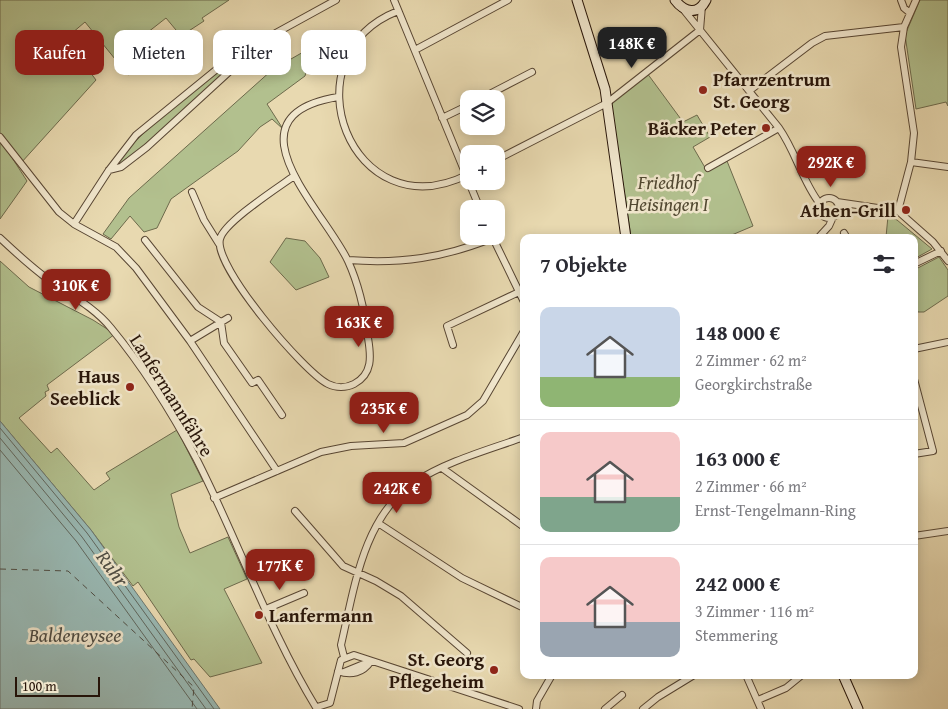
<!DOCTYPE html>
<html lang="de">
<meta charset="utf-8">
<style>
body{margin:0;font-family:"Gentium Book Plus",serif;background:#f7f7f7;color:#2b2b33;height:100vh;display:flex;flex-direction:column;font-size:19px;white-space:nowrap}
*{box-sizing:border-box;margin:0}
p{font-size:16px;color:#7c7c81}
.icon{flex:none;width:28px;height:28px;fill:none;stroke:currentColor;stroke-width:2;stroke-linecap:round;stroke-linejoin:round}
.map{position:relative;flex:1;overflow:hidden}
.details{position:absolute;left:520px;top:234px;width:398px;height:445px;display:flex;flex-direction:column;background:#fff;border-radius:10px;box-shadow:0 2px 12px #0003}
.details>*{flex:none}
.guide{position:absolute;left:15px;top:30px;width:430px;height:45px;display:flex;gap:10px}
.controls{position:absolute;left:460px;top:90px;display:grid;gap:10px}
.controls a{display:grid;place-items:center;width:45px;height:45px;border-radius:10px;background:#fff;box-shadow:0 2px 12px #0003;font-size:25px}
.scale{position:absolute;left:15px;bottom:12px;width:85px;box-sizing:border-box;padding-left:5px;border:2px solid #281509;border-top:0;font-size:14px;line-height:18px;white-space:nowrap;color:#281509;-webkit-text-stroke:4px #f0e6cc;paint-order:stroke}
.price{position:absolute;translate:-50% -42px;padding:0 11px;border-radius:10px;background:#8f2418;color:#fff;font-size:16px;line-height:32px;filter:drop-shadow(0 1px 2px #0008)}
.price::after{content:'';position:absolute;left:50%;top:30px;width:15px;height:11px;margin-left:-8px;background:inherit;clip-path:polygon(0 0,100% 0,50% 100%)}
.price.active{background:#222;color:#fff}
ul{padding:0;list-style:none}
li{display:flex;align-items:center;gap:15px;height:125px;padding:0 20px}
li+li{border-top:1px solid #e1e1e2}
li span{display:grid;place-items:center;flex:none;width:140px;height:100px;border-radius:10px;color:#555}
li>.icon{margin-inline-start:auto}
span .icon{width:60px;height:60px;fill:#fffc;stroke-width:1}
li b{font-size:21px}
h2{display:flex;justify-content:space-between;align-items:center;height:60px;padding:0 20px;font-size:21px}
.pill{padding:0 18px;border-radius:10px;background:#fff;box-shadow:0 2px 12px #0003;font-size:18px;line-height:45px}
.pill.active{background:#8f2418;color:#fff}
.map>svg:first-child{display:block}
.green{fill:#b2c08e;stroke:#6d6a4c}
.water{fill:#99b9b4;stroke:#6c7770}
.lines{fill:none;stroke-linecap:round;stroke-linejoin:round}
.shore{stroke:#60675e;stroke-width:1}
.ferry{stroke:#504e45;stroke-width:1;stroke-dasharray:6 5;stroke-linecap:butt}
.street-casing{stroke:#584633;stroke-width:8}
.secondary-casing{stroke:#281509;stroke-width:11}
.street{stroke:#f0e6cc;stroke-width:6}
.secondary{stroke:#f0e6cc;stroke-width:9}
.poi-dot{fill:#8f2418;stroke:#f0e6cc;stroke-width:2}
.labels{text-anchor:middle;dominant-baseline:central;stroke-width:5;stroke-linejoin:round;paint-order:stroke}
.poi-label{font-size:19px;font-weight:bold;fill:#281509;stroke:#f0e6cc;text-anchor:end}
.park-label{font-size:19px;font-style:italic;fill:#514831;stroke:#f0e6cc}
.street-label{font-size:19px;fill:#281509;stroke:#f0e6cc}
.water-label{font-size:20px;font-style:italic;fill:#504e45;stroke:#f0e6cc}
</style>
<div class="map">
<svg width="948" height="709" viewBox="0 0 948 709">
<rect width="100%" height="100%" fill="#e8d9b0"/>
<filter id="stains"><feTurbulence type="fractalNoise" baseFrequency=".004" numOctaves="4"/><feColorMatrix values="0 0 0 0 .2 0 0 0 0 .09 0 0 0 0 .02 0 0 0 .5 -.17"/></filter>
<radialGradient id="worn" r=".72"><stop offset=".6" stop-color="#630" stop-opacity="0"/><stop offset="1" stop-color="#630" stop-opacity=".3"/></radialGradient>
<!-- green -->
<path class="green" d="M0,0h229l-27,18 2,3 -23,15 -15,-18 -37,29 14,17 -15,11 -43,-53 -20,17 31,41 -75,83 -21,-27z
M920,0h28v106l-2,-4 -30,7 -11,-74z
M262,41l-88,79 -50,42 -10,5c19,-27 43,-46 68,-66 26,-22 52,-42 80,-60z
M260,46l17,21 28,-16 3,1v13l-3,11 -38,28 16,25 -11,-10 -12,8 -22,24 -67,48 -14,29 -13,4 -14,-16 -19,23 -8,-5 26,-36 143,-128 -15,-21z
M647,73l36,49 14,-7 13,22 -17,10 14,24 20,-10 26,65 -26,11h-96l-20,-133z
M0,139l27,42 -27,38z
M888,216l9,4 35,29 -18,10v-21l-28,-1z
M286,238l19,3 15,17 9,19 -33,13 -26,-28z
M939,257l9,13v26l-24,16h-6l-4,-10v-32z
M0,261l29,26 64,33 22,14 -68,51 2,5 -4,2 1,4 -27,22 32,35 6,-5 37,42 16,-11 -4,-6 71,-43 26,51 -32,13 8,33 11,26 38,-16 19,42 -23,10 38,74 -52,14 -16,-18 -3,1 -53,-78 -5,4 -42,-56 -91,-109z"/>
<!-- water -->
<path class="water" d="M0,421l91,109 129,179h-220z"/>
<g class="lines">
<!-- shore -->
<path class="shore" d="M0,428l87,105 127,176
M0,438l82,99 124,172
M0,450l76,91 121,168"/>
<!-- ferry -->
<path class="ferry" d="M0,569l68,2 126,116 -2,22"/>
<defs>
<path id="street" d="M394,0l86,209
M901,0l3,8 6,5
M683,9l96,119c17,24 23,53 41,76
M398,11c-114,45 -47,223 71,163
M700,30l2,-24
M415,50l93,-50
M749,91l63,-48 13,-7 79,-9
M480,99l52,-27
M442,118l27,-13
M0,137l59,75 15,12 42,23 20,21 54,73 87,130
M496,160l111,-57 93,-73
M911,162l37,5
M708,168l71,-40
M109,170l12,-3 26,-20 118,-108 71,-39
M294,176c-15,11 -70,46 -74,63 -7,27 84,133 108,145 8,4 18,4 26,0 19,-10 17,-28 14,-46 -3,-25 -9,-53 -20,-77 -24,-51 -126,-145 -10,-164
M192,192l12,28 15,24
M819 208a10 10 0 1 1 20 0a10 10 0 1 1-20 0Z
M837,202l61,9 35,31 15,19
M898,211l13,-49 3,-29 -13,-86 3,-20 12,-27
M74,224l35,-54 27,-35 92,-75 30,-17
M844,233l3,5
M492,236l32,66
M0,238c16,15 31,29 49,42 21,15 45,27 62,48 33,40 61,85 85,130 42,82 73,173 121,251
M818,238l11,-12 4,-9
M145,240l53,67 23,15 3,21 28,40 6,-3 24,35
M348,260c53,4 95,-2 145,-22
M914,264l27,-13
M190,341l38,-23
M453,345l-6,-19 72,-34
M914,349l34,-7
M914,379l19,72 -19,3
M442,468l82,59
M214,498l107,-46 30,-6 53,-3 63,-28 16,-14 41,-70
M295,511l48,55 33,15 25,15 66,57
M378,523l84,55 62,30
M914,536l34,-5
M266,609l38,-16
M344,657l-3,-12c13,-55 22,-129 74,-163 32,-21 73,-32 109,-45
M338,671c13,5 25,2 33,-10
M344,672l27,-11
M746,675l15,34
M758,700l28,-12 16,-13
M317,707l13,-4 11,-43 13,-5 165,54
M536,709l1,-8 15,-26
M605,709l17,-14
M643,709l15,-12 36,-22"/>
<path id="secondary" d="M577,0l28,89 21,149
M675,0c9,12 23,16 31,0
M843,675l15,34"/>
</defs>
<!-- street casing -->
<use href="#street" class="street-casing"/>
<!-- secondary casing -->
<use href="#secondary" class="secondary-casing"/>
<!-- street -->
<use href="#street" class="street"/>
<!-- secondary -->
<use href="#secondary" class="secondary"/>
</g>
<!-- markers -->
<g class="poi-dot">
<circle cx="703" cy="90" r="5"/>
<circle cx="766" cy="128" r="5"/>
<circle cx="906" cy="210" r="5"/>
<circle cx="130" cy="387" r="5"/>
<circle cx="259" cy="615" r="5"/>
<circle cx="494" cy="670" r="5"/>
</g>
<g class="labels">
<!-- poi labels -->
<g class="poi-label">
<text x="713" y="79" text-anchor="start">Pfarrzentrum<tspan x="713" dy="22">St. Georg</tspan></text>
<text x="756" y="128">Bäcker Peter</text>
<text x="896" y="210">Athen-Grill</text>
<text x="120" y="376">Haus<tspan x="120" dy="22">Seeblick</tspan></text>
<text x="269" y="615" text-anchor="start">Lanfermann</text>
<text x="484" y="659">St. Georg<tspan x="484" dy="22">Pflegeheim</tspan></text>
</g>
<!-- park labels -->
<g class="park-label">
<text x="668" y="182">Friedhof<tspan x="668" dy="22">Heisingen I</tspan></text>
</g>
<!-- street labels -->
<g class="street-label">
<text transform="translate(172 395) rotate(58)">Lanfermannfähre</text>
</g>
<!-- water labels -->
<g class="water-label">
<text transform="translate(113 568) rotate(54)">Ruhr</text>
<text x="75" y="634">Baldeneysee</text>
</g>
</g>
<rect width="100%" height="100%" filter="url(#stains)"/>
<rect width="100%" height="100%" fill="url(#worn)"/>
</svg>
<div class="controls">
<a><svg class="icon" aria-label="layers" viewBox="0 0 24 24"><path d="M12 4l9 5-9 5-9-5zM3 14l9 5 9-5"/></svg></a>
<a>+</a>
<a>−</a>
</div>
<div class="scale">100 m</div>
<b class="price active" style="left:632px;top:69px">148K €</b>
<b class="price" style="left:831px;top:188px">292K €</b>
<b class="price" style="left:76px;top:311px">310K €</b>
<b class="price" style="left:359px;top:348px">163K €</b>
<b class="price" style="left:384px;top:434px">235K €</b>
<b class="price" style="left:397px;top:514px">242K €</b>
<b class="price" style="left:280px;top:591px">177K €</b>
<div class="guide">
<a class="pill active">Kaufen</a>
<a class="pill">Mieten</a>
<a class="pill">Filter</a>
<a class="pill">Neu</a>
</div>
<section class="details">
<h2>7 Objekte<svg class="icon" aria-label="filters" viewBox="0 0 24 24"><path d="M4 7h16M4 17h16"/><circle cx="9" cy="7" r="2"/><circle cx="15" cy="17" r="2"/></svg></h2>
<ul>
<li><span style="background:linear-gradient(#c9d6e8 70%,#8fb573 0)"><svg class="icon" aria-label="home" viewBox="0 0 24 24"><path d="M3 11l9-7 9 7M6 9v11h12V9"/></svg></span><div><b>148 000 €</b><p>2 Zimmer · 62 m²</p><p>Georgkirchstraße</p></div></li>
<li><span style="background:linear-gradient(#f6c9c9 65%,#7fa58c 0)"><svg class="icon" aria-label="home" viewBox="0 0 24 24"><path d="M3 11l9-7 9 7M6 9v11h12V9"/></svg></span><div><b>163 000 €</b><p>2 Zimmer · 66 m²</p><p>Ernst-Tengelmann-Ring</p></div></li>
<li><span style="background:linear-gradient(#f6c9c9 65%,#9aa5b1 0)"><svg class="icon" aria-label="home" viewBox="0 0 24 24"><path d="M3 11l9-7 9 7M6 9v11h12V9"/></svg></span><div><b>242 000 €</b><p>3 Zimmer · 116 m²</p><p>Stemmering</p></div></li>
</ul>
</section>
</div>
